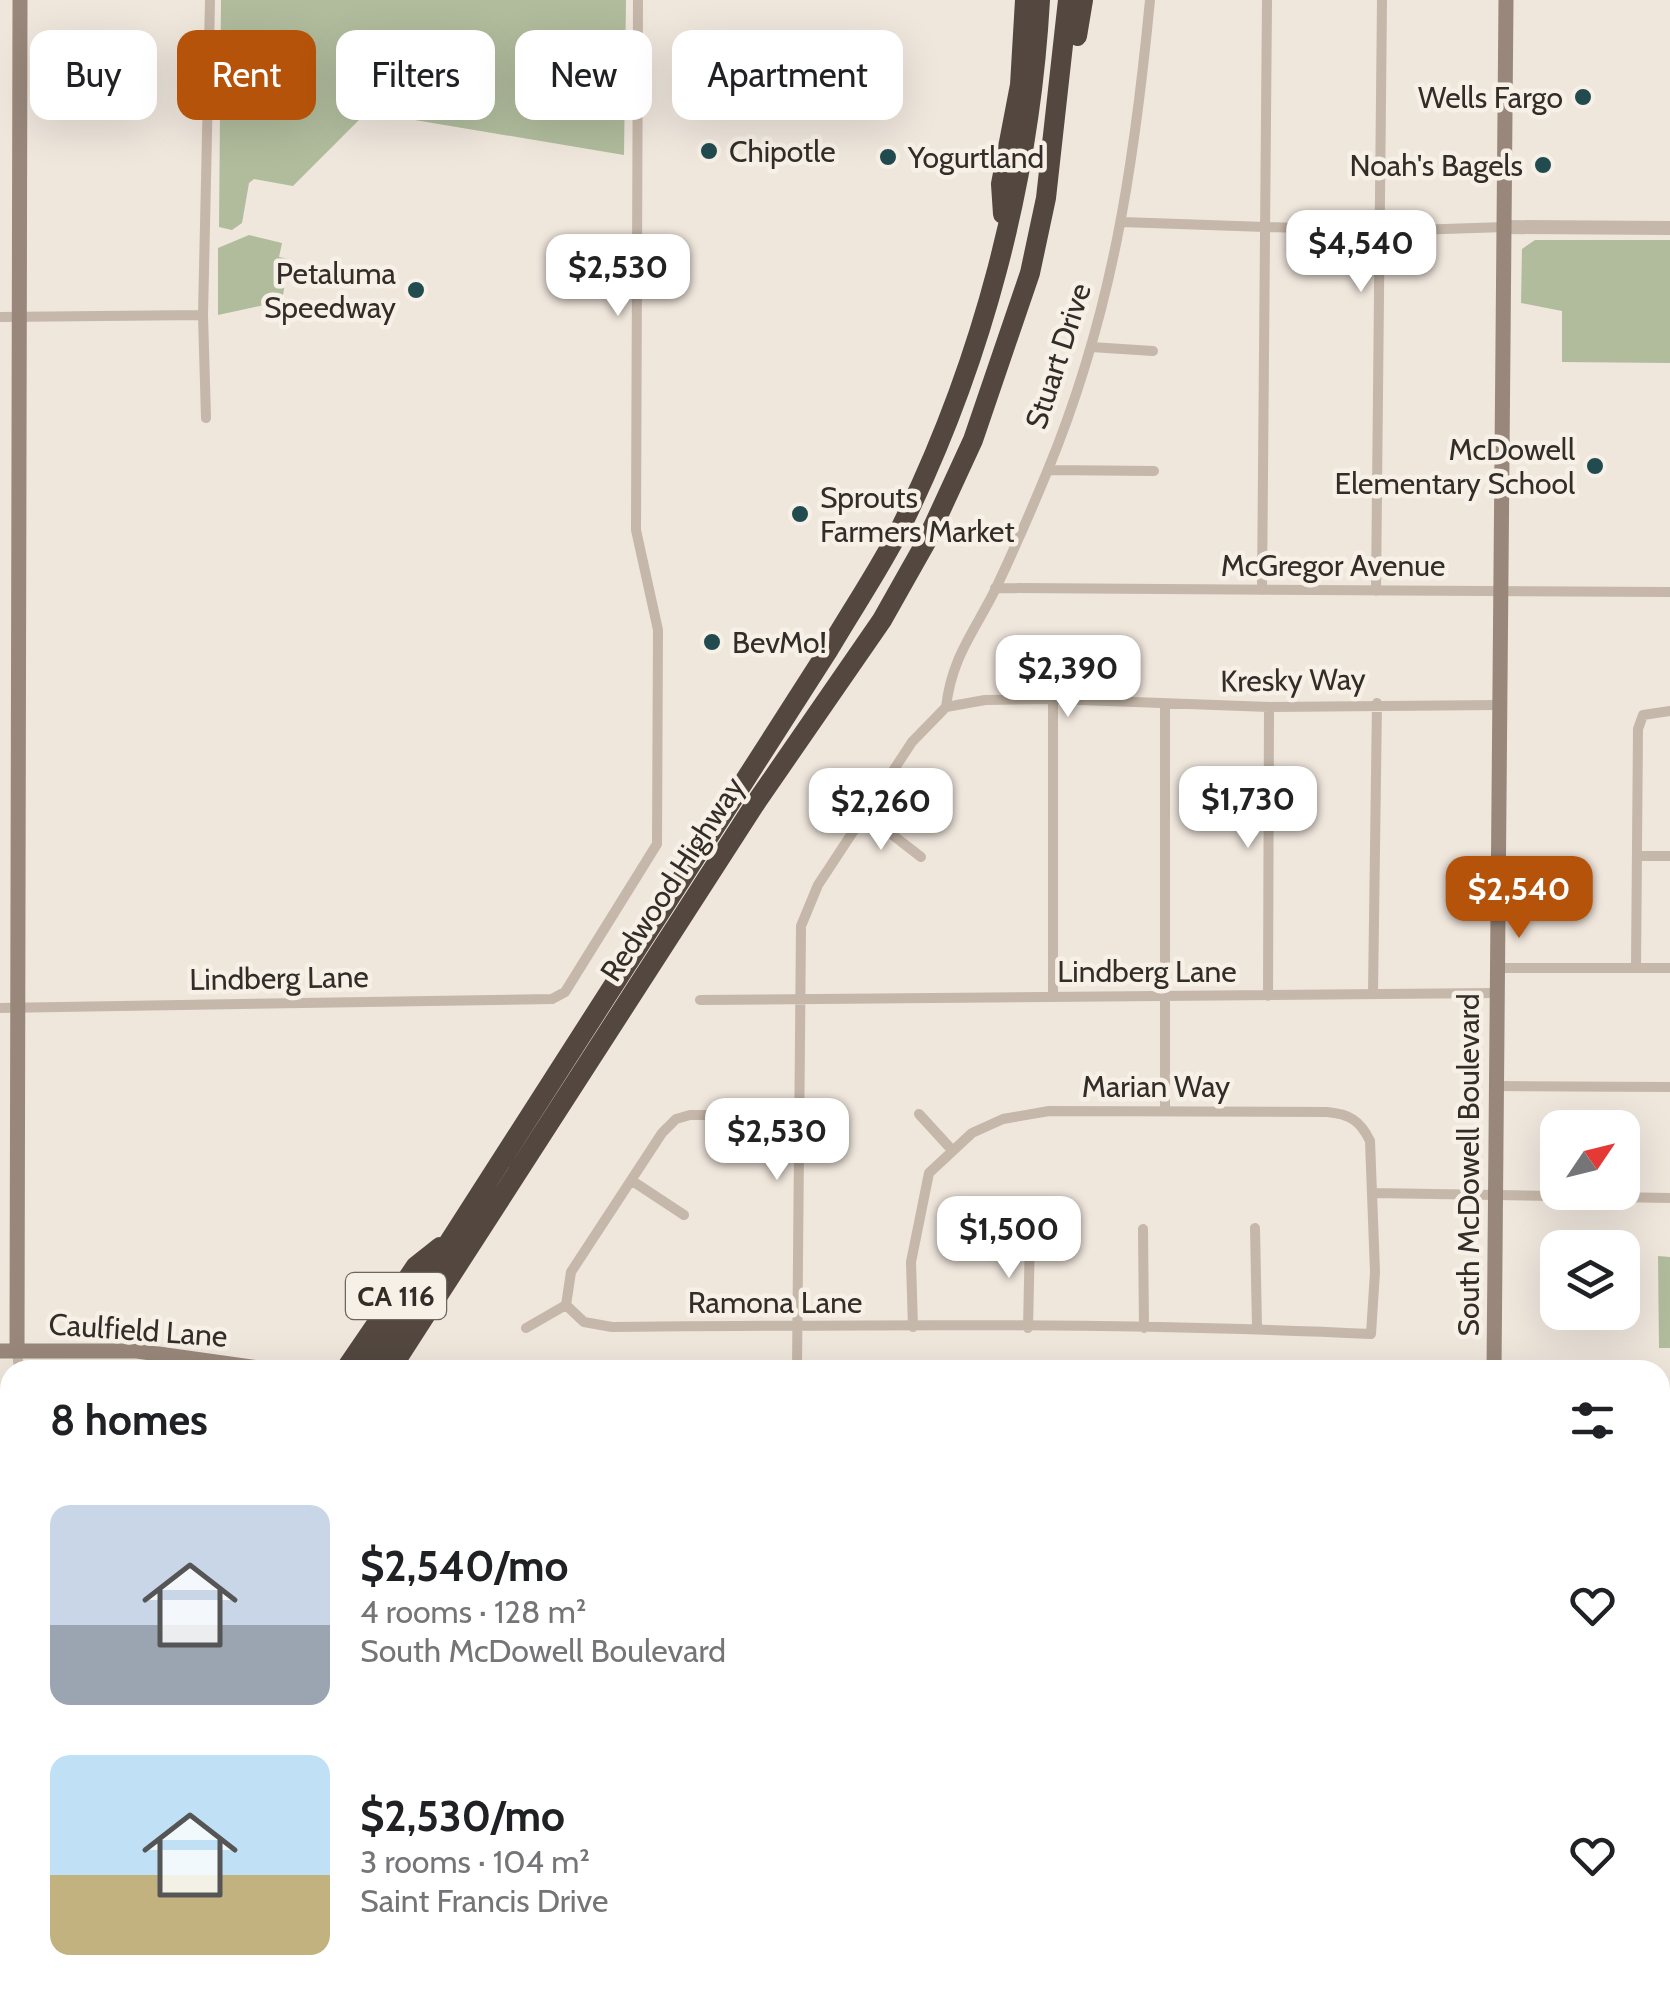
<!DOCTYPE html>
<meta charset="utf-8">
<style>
body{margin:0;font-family:Cabin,sans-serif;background:#f2f2f2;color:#202124;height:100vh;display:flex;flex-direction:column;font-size:38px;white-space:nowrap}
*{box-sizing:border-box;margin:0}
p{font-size:32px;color:#757577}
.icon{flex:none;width:55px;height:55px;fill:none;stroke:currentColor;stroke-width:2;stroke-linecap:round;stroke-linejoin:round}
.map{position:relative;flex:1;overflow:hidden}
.drawer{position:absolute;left:0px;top:1360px;width:1670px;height:640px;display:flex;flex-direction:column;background:#fff;border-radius:30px 30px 0 0;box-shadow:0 10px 40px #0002}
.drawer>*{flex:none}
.banner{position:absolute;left:30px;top:30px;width:1000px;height:90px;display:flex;gap:20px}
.needle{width:65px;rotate:55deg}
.fabs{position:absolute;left:1540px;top:1110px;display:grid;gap:20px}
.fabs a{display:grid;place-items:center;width:100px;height:100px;border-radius:20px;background:#fff;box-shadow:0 10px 40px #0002;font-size:50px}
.price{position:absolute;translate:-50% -85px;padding:0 22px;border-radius:20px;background:#fff;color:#222;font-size:32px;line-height:65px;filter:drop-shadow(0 2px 5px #0008)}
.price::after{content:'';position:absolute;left:50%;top:60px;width:30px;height:22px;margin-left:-15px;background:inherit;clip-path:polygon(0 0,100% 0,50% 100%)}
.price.active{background:#b45309;color:#fff}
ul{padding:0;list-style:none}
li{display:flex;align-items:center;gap:30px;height:250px;padding:0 50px}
li span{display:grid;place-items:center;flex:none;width:280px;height:200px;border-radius:20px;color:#555}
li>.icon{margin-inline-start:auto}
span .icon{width:120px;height:120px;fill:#fffc;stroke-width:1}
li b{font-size:42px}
h2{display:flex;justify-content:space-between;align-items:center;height:120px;padding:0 50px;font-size:42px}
.pill{padding:0 35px;border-radius:20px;background:#fff;box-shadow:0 10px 40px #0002;font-size:35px;line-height:90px}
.pill.active{background:#b45309;color:#fff}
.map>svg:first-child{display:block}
.green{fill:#b1bc9d}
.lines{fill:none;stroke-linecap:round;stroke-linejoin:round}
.minor{stroke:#c5b7a9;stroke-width:10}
.tertiary{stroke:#c5b7a9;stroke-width:14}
.secondary{stroke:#99877b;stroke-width:15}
.motorway{stroke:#534740;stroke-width:20}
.poi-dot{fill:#224b50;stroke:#f7f0e7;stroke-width:4}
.labels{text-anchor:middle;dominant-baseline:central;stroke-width:9;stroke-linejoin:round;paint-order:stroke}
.shield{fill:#f7f0e7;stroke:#6e6761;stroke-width:2.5}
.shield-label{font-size:28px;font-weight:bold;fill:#332c28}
.poi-label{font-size:30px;fill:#332c28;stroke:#f7f0e7;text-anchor:end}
.street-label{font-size:30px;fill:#332c28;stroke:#f7f0e7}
</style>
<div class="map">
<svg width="1670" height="2000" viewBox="0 0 1670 2000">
<rect width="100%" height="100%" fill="#efe6dc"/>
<!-- green -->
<path class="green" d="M221,0h405l-2,155 -257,-43 -74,74 -39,-7 -5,4 -7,40 -10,7 -13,-3z
M249,235l33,8 -3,14 10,2 -7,42 -64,14v-67z
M1535,240h135v123l-108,-1v-51l-41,-8 1,-54z
M1658,1256l12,1v91h-11z"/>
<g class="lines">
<!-- minor -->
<path class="minor" d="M1122,222l261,9 122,-4
M0,317l203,-2
M1091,347l62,4
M206,418l-3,-103 7,-315
M1048,470l106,1
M995,588l675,4
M1262,590l5,-590
M1376,591l6,-591
M1053,699v296
M946,707c6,-50 27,-73 49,-117 18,-38 36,-79 52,-118 65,-157 87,-305 103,-472
M867,815l54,42
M1638,856h32
M1496,968h174
M1636,968l2,-239 5,-14 27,-4
M1373,993l4,-290
M1268,996l1,-289
M700,1000l796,-7
M0,1008l552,-9 13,-7 92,-148 1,-214 -22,-100 2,-530
M1496,1086l174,1
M1165,1110v-405
M919,1114l33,36
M634,1182l50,33
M1373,1193l297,5
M1255,1228l2,100
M1143,1229l1,99
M566,1305l18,17 28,5c253,-2 506,-5 759,7l4,-62 -5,-131c-10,-21 -21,-27 -43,-29l-278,-1 -46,8 -31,14 -43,40 -18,89 2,65
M566,1305l5,-33 91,-139 14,-14 14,-4h107
M526,1328l40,-23
M1028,1328l2,-93
M17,1351l2,19
M797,1370l4,-444 17,-41 94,-143 34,-35 39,-7 68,-1 216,8 229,-2
M1660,1473h10
M1660,1590h10
M1660,1702h10
M1660,1815h10
M382,1990l118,10
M1608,1990v10
M564,2000v-10
M713,2000v-10
M827,2000l29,-10"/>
<!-- tertiary -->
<path class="tertiary" d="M1505,227l165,1"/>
<!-- secondary -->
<path class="secondary" d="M0,1351h137l136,19
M17,1351l3,-1351
M1494,1370l12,-1370
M1660,1399l10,1
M1486,1990v10"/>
<!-- motorway -->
<path class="motorway" d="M1077,36l6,-36
M1003,214l-2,-30 19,-99 5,-85
M345,1370l71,-104 24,-19
M367,1370l462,-721c24,-41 52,-82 73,-124 80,-163 128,-344 138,-525
M390,1370l367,-569 125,-181 44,-78 47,-102 57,-167 16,-75 22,-198
M0,1648l10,-1
M0,1668l10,1
M0,1916l10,-18
M0,1990l10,-16
M14,2000l8,-10
M174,2000l8,-10
M199,2000l6,-10"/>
</g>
<!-- markers -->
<g class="poi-dot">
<circle cx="1583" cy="97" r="10"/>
<circle cx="709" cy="151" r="10"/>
<circle cx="888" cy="157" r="10"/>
<circle cx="1543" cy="165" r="10"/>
<circle cx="416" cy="290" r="10"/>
<circle cx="1595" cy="466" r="10"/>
<circle cx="800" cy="514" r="10"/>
<circle cx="712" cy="642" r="10"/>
</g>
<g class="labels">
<!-- shield labels -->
<rect class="shield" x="346" y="1273" width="100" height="46" rx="8"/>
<g class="shield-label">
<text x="396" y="1296">CA 116</text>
</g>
<!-- poi labels -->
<g class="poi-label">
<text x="1563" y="97">Wells Fargo</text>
<text x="729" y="151" text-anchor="start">Chipotle</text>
<text x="908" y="157" text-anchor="start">Yogurtland</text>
<text x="1523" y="165">Noah's Bagels</text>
<text x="396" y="273">Petaluma<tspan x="396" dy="34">Speedway</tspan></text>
<text x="1575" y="449">McDowell<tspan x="1575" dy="34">Elementary School</tspan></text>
<text x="820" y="497" text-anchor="start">Sprouts<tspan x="820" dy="34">Farmers Market</tspan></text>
<text x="732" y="642" text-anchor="start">BevMo!</text>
</g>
<!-- street labels -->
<g class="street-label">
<text transform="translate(1058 356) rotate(-72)">Stuart Drive</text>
<text x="1333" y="565">McGregor Avenue</text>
<text transform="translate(1293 680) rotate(-1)">Kresky Way</text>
<text transform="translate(672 879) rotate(-57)">Redwood Highway</text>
<text x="1147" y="971">Lindberg Lane</text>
<text transform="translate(279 978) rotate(-1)">Lindberg Lane</text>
<text x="1156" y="1086">Marian Way</text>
<text transform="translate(1468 1165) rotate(-90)">South McDowell Boulevard</text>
<text x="775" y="1302">Ramona Lane</text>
<text transform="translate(138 1330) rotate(4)">Caulfield Lane</text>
</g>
</g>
</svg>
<div class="fabs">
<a><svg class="needle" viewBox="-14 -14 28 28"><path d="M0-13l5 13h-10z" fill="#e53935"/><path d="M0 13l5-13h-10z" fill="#757577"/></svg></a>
<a><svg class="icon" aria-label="layers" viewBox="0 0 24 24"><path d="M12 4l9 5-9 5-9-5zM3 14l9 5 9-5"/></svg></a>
</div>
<b class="price" style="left:1361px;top:295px">$4,540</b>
<b class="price" style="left:618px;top:319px">$2,530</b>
<b class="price" style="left:1068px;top:720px">$2,390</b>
<b class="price" style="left:1248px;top:851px">$1,730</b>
<b class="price" style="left:881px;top:853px">$2,260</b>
<b class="price active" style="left:1519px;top:941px">$2,540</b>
<b class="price" style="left:777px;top:1183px">$2,530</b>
<b class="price" style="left:1009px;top:1281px">$1,500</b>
<div class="banner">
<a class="pill">Buy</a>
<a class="pill active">Rent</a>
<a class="pill">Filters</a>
<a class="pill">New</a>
<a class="pill">Apartment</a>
</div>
<section class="drawer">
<h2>8 homes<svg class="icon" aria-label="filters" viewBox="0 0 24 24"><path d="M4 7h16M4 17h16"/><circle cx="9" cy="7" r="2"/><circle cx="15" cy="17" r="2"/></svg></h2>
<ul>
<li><span style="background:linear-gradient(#c9d6e8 60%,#9aa5b1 0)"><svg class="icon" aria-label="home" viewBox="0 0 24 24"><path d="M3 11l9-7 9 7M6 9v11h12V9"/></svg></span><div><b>$2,540/mo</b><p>4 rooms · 128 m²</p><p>South McDowell Boulevard</p></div><svg class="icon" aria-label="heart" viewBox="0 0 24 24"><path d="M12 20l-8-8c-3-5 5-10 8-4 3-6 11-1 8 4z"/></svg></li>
<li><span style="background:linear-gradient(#bfe0f5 60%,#c2b280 0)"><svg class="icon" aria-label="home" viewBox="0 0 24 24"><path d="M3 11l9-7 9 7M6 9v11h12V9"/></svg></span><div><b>$2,530/mo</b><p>3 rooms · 104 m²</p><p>Saint Francis Drive</p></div><svg class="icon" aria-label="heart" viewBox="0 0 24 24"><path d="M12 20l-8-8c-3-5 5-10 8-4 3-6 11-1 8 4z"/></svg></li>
</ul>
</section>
</div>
